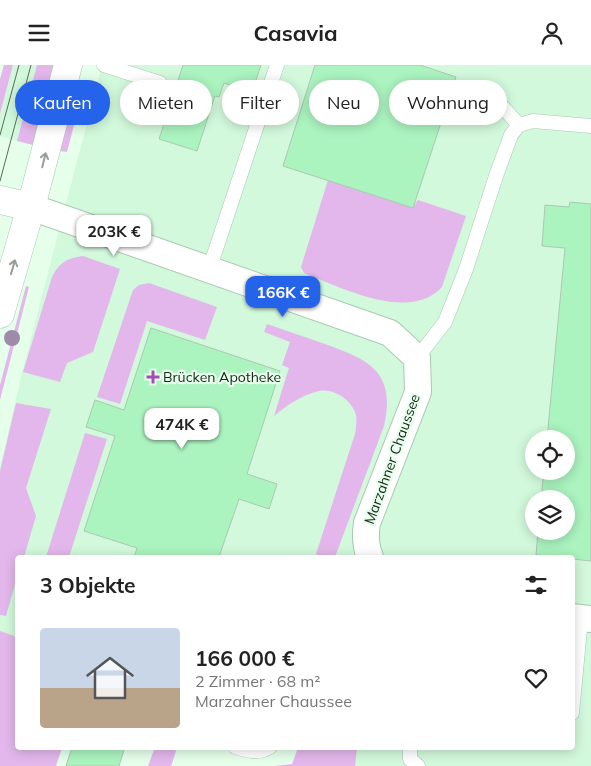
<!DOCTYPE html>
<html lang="de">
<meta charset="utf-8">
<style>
body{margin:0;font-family:Mulish,sans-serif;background:#f6f6f6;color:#222;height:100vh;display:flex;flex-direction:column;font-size:19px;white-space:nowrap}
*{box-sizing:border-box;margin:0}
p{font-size:16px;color:#767676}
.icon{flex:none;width:28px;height:28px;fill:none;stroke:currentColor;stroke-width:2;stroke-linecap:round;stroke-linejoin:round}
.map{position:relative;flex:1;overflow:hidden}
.details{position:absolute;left:15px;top:490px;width:560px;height:195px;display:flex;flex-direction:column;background:#fff;border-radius:5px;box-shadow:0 2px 12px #0003}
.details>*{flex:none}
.top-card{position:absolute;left:15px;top:15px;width:561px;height:45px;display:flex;gap:10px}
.buttons{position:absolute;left:525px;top:365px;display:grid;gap:10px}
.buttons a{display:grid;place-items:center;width:50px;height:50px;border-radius:50%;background:#fff;box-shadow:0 2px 12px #0003;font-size:25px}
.price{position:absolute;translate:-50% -42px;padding:0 11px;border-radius:10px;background:#fff;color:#222;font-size:16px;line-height:32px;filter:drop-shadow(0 1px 2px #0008)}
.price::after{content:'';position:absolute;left:50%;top:30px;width:15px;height:11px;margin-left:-8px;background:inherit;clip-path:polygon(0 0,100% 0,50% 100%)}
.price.current{background:#2563eb;color:#fff}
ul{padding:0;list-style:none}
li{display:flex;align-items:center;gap:15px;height:125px;padding:0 25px}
li span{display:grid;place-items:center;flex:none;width:140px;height:100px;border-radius:5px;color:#555}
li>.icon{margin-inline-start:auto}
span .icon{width:60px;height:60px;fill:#fffc;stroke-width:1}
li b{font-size:21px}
h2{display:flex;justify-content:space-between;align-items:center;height:60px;padding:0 25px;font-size:21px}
.chip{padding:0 18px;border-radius:22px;background:#fff;box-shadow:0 2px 12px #0003;font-size:18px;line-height:45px}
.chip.current{background:#2563eb;color:#fff}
header{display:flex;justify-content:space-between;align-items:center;height:65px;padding:0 25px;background:#fff;font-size:22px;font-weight:700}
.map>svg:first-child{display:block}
.built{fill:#d2f9db;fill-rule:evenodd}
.green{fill:#e3b7eb}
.building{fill:#abf3bf;stroke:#abc9b2}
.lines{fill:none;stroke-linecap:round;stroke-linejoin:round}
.service-casing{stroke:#a9c8b1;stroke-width:15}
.minor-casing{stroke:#a9c8b1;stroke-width:28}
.tertiary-casing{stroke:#a9c8b1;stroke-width:29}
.secondary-casing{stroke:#a9c8b1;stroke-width:29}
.service{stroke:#fff;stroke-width:14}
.minor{stroke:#fff;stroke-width:26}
.tertiary{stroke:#fff;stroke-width:28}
.secondary{stroke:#fff;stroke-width:28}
.tram{stroke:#5b6b5f;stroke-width:1}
.tree{fill:#a08aa9}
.oneway{stroke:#989d99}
.poi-dot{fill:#a64cb7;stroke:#e5ffeb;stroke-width:2}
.labels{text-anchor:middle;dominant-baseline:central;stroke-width:4.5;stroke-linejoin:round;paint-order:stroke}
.poi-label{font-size:14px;fill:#19251c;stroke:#e5ffeb;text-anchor:start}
.street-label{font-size:14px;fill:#19251c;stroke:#e5ffeb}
</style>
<header><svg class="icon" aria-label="menu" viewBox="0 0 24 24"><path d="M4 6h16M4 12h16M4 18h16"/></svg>Casavia<svg class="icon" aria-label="person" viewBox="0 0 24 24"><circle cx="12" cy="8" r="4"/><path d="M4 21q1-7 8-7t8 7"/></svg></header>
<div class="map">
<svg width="591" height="701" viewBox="0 0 591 701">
<rect width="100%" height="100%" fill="#e5ffeb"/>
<!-- built -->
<path class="built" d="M13,0h24l-20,76 -17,-5v-22z
M102,0h489v701h-293l1,-18 273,-1v-190h-554l-1,86 -17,-6v-169l22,-95zM534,374h32v32h-32zM534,434h32v32h-32z"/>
<!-- green -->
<path class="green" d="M4,0h9l-13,49v-35z
M37,0h18l-22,80 -16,-4z
M85,18l-18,69 -7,-1 18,-67z
M328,115l85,27 5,-7 48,16 -24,71c-33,36 -102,0 -138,-14l-3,-6z
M83,191l37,13 -27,83 -26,11 -7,19 -37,-10 29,-95c7,-14 15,-19 31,-21z
M149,218l68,24 -12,33 -58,-19 -27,83 -23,-7 36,-107 6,-5z
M26,221l3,1 -29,113v-15z
M267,259c19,7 39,13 58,20 45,16 71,28 59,82l-49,131h-20l40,-123c1,-6 2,-13 1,-19 -4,-15 -22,-27 -37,-24 -17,4 -32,14 -45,25l15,-48 -7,-3 8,-23 -26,-10z
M16,338l35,6 -25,79 10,28 -12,41h-6l-1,20 -11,39 -6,-1v-144z
M85,368l22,6 -38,118h-23z
M0,566l17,6 1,110 44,1 -6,18h-56z
M155,682l19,1 2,3 -5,15h-23z
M298,683h59l-2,18h-81l18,-2z"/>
<!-- building -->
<path class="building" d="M183,0h78l-9,27 -28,-9 -5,14 -4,-1 -18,55 -38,-12z
M315,0h105l36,12 -43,131 -130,-42z
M570,137l21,2v357l-19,-2v-2l-36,-2 2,-24h28v-32h-25l3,-28h22v-32h-19l18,-191 -23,-2 3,-41 24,2z
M151,263l129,43 -33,103 30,10 -8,25 -30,-10 -20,58h-85l3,-9 -53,-17 31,-95 -29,-9 9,-27 29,10z
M72,682h53l-6,19h-53z"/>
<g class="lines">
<defs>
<path id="service" d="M104,0l56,18
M490,28l29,32
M209,205l68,-205
M417,293l28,-36 21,-53 30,-93 15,-41 8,-10 14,-4 58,5
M572,648l9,-95
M235,682c12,4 24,7 35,0
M410,682v12l8,7"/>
<path id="minor" d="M31,142l359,126 27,25 1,34 -51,131c-2,12 -2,22 3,34
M572,552l19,2"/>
<path id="tertiary" d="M0,135l31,7"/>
<path id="secondary" d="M0,249l31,-107 37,-142"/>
</defs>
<!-- service casing -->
<use href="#service" class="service-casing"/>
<!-- minor casing -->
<use href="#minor" class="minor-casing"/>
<!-- tertiary casing -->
<use href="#tertiary" class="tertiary-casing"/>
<!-- secondary casing -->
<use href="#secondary" class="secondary-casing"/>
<!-- service -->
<use href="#service" class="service"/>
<!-- minor -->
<use href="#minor" class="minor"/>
<!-- tertiary -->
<use href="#tertiary" class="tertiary"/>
<!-- secondary -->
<use href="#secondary" class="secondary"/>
<!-- tram -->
<path class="tram" d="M0,70l19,-70
M0,116l31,-116"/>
</g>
<!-- trees -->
<g class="tree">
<circle cx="78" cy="30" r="8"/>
<circle cx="12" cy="273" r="8"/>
</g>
<!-- one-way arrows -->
<defs><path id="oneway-shaft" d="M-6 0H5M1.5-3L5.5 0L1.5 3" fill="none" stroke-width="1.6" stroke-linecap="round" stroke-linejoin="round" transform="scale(1.25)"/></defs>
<g class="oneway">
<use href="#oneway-shaft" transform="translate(44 95) rotate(-76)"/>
<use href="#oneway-shaft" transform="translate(13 202) rotate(-74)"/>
</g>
<!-- markers -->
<path class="poi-dot" d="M150.5 304.5h5v5h5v5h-5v5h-5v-5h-5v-5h5z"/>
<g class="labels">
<!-- poi labels -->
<g class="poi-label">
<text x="163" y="312">Brücken Apotheke</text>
</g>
<!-- street labels -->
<g class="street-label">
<text transform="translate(392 394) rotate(-70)">Marzahner Chaussee</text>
</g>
</g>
</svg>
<div class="buttons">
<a><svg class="icon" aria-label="locate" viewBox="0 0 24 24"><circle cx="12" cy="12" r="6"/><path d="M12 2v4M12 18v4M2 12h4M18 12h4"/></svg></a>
<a><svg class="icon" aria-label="layers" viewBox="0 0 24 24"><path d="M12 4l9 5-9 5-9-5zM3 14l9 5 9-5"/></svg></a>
</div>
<b class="price" style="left:114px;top:192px">203K €</b>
<b class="price current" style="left:283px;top:253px">166K €</b>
<b class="price" style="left:182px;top:385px">474K €</b>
<div class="top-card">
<a class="chip current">Kaufen</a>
<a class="chip">Mieten</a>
<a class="chip">Filter</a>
<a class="chip">Neu</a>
<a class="chip">Wohnung</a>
</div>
<section class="details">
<h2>3 Objekte<svg class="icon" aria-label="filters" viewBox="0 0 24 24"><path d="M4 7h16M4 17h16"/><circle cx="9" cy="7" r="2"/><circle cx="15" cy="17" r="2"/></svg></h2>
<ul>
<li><span style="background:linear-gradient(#c9d6e8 60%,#b9a48a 0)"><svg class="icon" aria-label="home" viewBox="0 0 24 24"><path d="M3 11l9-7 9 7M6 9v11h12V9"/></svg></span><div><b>166 000 €</b><p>2 Zimmer · 68 m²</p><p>Marzahner Chaussee</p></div><svg class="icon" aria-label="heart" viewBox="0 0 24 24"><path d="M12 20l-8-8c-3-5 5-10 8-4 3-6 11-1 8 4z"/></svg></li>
</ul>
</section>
</div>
